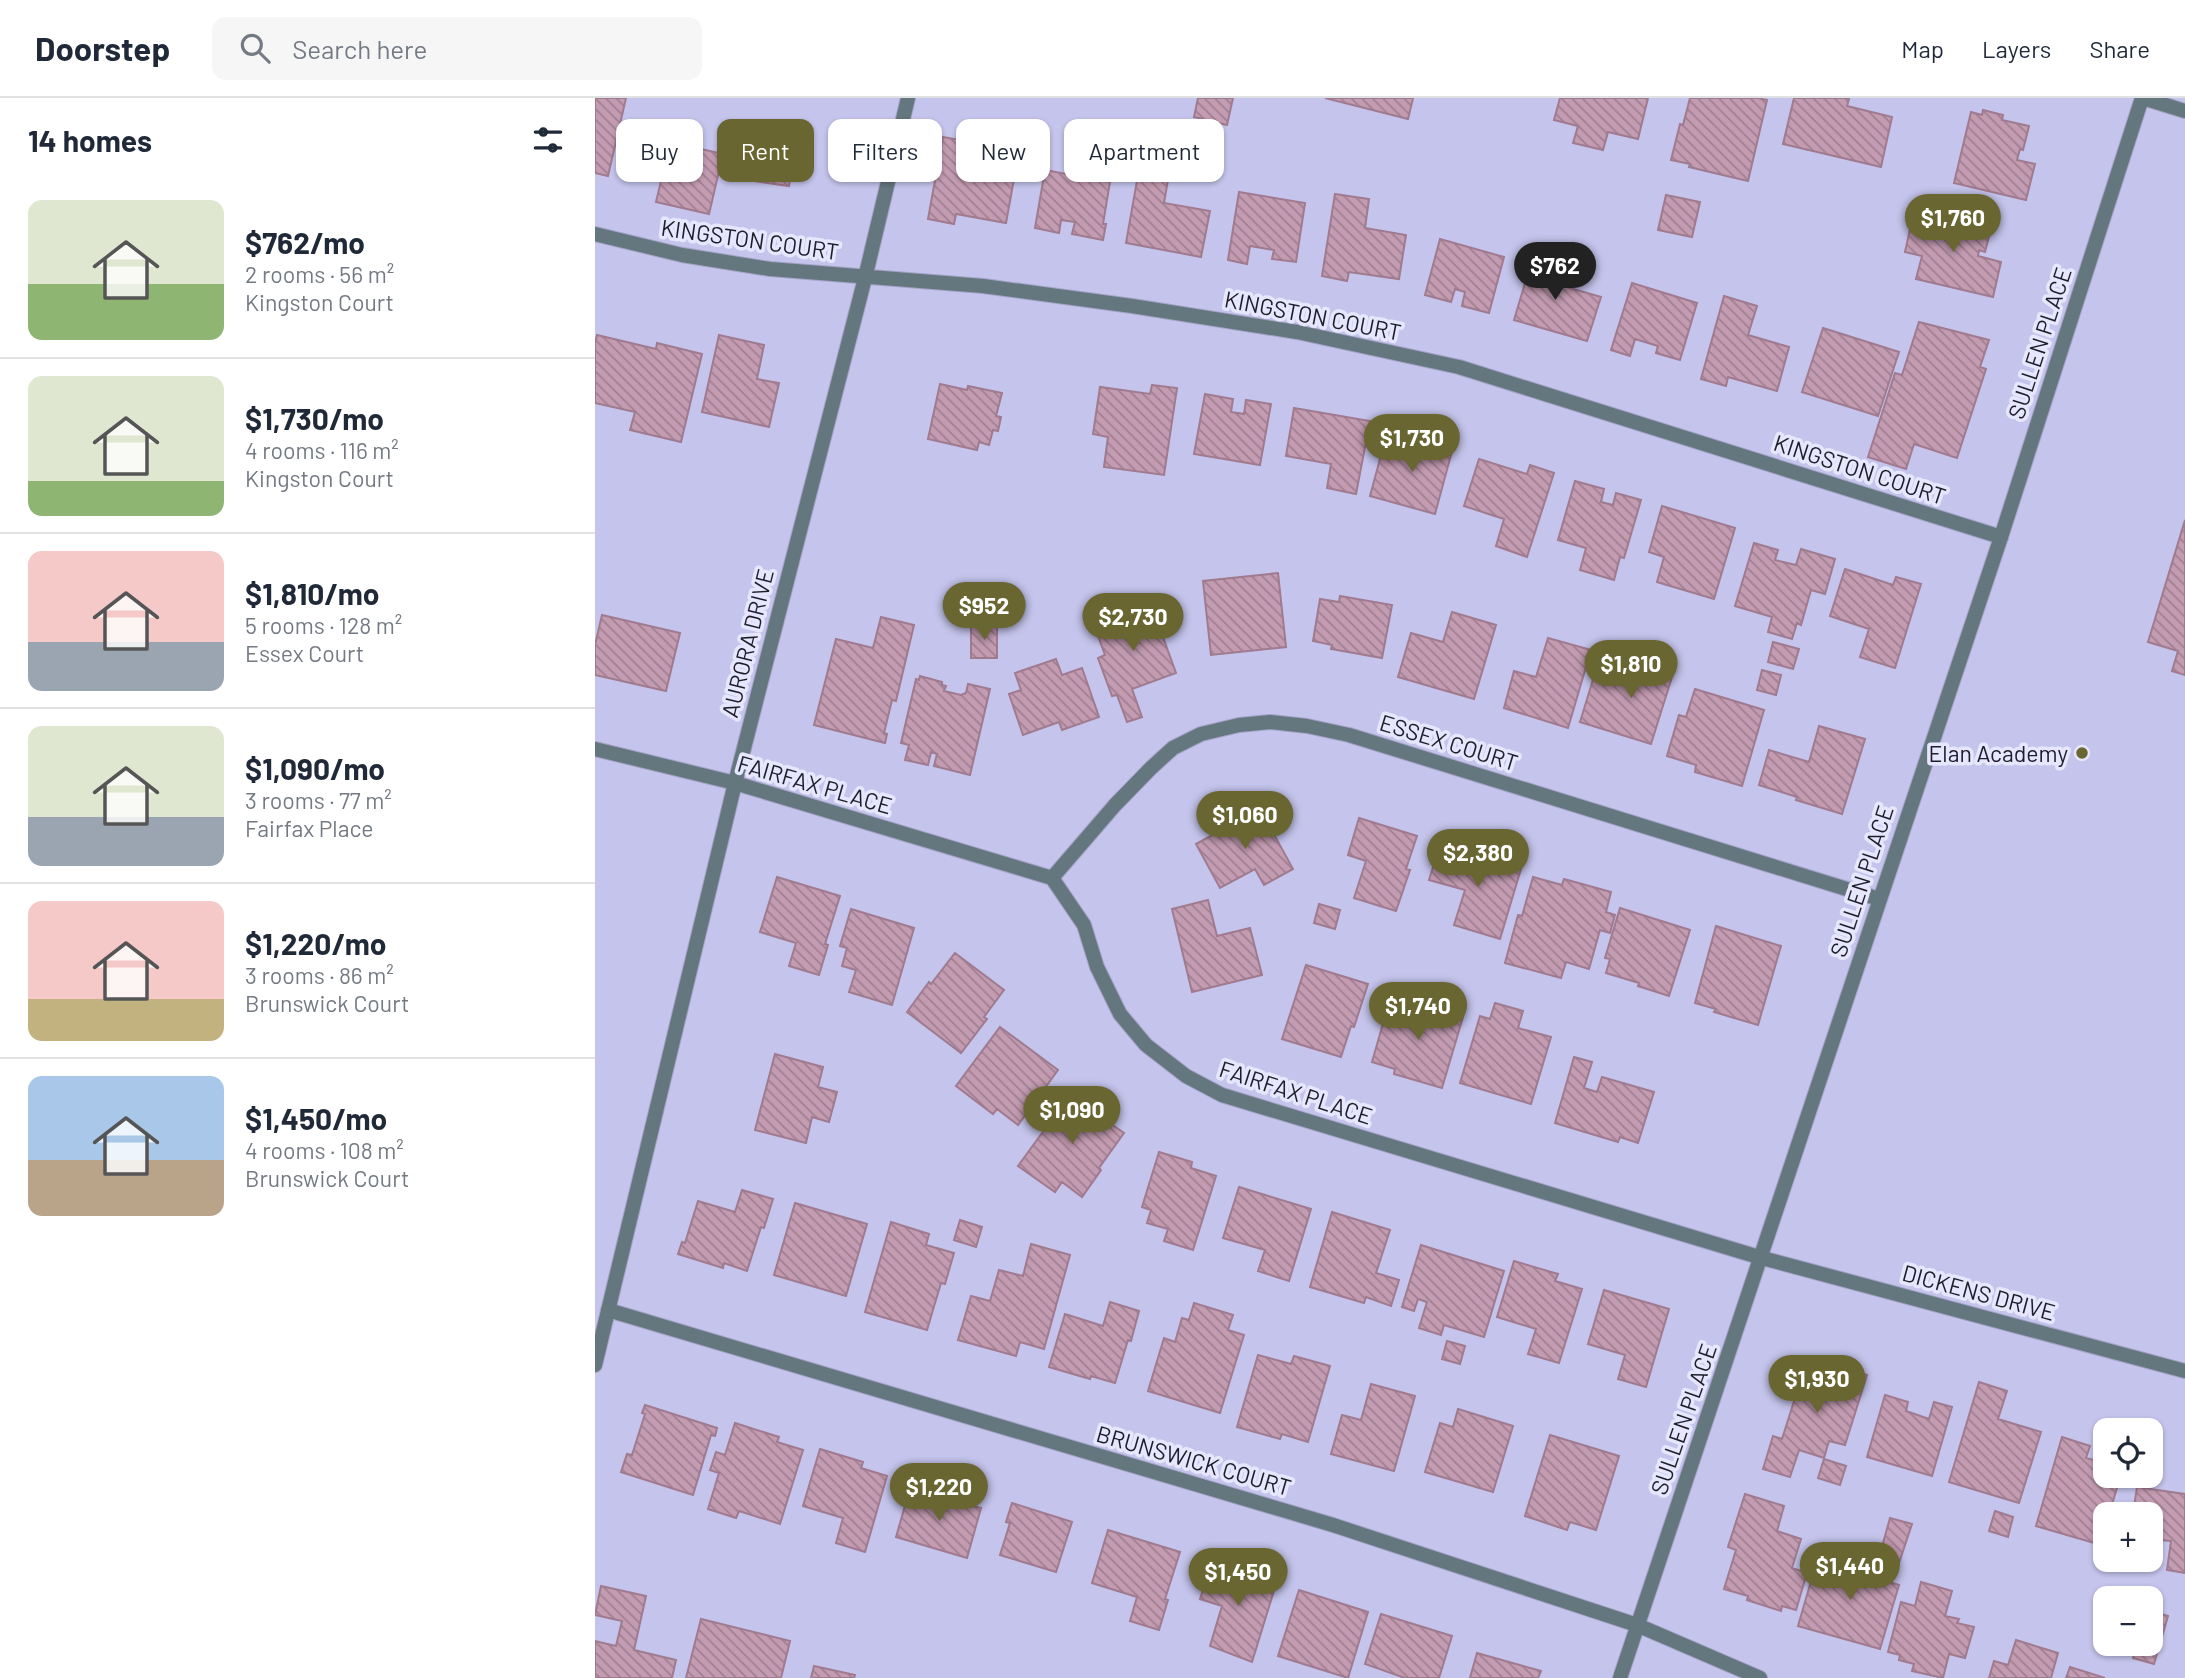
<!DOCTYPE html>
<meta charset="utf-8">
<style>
body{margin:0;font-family:Barlow,sans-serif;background:#f6f6f7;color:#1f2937;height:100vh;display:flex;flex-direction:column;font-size:26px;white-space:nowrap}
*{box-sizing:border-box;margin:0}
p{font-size:23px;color:#747a83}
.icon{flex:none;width:38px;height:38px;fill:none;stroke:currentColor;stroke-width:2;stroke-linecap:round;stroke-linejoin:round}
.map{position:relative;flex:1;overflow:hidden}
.side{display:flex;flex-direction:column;background:#fff;width:595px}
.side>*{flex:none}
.top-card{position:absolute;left:21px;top:21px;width:665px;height:63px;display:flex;gap:14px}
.controls{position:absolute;left:1498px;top:1320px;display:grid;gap:14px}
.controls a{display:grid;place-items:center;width:70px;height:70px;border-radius:14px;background:#fff;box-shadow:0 2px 5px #0004;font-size:35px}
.price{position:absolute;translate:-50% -60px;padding:0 16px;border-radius:24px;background:#6a6632;color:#fff;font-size:23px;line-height:46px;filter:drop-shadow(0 2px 4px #0008)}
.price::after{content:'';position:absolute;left:50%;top:42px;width:21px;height:16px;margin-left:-10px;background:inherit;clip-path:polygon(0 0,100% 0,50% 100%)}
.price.selected{background:#222;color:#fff}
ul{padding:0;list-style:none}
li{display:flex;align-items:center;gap:21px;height:175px;padding:0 28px}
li+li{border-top:2px solid #e0e1e3}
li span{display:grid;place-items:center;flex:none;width:196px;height:140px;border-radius:14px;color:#555}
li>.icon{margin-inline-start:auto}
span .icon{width:84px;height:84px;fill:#fffc;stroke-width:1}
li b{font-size:30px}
h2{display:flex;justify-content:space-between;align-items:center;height:84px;padding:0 28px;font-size:30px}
.tag{padding:0 24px;border-radius:14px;background:#fff;box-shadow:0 2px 5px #0004;font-size:24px;line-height:63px}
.tag.selected{background:#6a6632;color:#fff}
header{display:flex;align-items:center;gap:42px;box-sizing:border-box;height:98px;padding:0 35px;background:#fff;border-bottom:2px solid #e0e1e3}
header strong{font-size:33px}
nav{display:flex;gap:38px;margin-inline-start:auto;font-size:24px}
.search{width:490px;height:63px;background:#f6f6f7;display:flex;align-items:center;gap:18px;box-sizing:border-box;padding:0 24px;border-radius:14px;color:#747a83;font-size:26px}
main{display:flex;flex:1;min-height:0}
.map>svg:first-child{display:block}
.building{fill:url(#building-back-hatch);stroke:#a07a8f;stroke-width:2}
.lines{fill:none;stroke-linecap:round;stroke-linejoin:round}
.minor-casing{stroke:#a3a3c6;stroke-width:16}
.tertiary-casing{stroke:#a3a3c6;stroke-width:16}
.minor{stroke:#64767e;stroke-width:14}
.tertiary{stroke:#64767e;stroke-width:14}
.poi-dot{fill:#6a6632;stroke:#e6e7fc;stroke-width:2.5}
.labels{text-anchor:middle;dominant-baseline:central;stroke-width:7;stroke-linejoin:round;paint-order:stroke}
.street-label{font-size:23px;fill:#1d1d2c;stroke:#e6e7fc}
.poi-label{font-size:23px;fill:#1d1d2c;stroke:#e6e7fc;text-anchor:end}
</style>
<header>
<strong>Doorstep</strong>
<div class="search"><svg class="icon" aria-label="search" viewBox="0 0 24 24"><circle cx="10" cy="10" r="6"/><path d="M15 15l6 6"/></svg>Search here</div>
<nav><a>Map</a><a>Layers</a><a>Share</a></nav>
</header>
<main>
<section class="side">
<h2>14 homes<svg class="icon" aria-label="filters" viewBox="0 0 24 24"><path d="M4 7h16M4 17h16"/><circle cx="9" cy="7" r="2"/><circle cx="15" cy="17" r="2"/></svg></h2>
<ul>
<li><span style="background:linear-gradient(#dfe7d0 60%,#8fb573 0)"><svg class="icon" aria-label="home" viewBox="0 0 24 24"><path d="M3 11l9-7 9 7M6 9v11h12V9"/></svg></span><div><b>$762/mo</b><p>2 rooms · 56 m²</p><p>Kingston Court</p></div></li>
<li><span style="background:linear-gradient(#dfe7d0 75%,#8fb573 0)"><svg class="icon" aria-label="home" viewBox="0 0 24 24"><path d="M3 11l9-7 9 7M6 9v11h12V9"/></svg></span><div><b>$1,730/mo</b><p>4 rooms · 116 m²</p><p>Kingston Court</p></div></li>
<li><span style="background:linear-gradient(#f6c9c9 65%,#9aa5b1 0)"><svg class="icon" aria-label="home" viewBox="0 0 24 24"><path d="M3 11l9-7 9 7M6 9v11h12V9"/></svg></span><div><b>$1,810/mo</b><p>5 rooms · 128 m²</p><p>Essex Court</p></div></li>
<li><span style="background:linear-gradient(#dfe7d0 65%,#9aa5b1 0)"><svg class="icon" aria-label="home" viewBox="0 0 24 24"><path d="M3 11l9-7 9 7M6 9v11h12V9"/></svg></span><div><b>$1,090/mo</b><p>3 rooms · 77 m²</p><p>Fairfax Place</p></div></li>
<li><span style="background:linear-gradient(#f6c9c9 70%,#c2b280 0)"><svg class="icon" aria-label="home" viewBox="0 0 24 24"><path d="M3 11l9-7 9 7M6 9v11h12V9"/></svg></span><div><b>$1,220/mo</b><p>3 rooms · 86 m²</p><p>Brunswick Court</p></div></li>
<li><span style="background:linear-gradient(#a9c7e8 60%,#b9a48a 0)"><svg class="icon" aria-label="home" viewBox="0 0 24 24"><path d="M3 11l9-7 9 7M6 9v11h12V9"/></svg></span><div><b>$1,450/mo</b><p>4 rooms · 108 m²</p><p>Brunswick Court</p></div></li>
</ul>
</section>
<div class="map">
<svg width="1590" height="1580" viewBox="0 0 1590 1580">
<defs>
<pattern id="building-back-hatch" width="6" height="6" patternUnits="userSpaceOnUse" patternTransform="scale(1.75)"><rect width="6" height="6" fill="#c49cb2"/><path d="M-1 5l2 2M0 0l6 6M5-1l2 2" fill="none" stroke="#9f7f91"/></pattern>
</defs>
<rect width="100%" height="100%" fill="#c4c4ec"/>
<!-- building -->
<path class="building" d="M0,0h31l-18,78 -13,-3z
M603,0h35l-6,27 -33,-8z
M730,0h88l-5,21z
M965,0h88l-10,41 -30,-7 -5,18 -30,-7 5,-17 -24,-6z
M1095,0h68l9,2 -19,81 -59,-14 1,-3 -19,-4 9,-36 3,1z
M1199,0h51l4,1 -2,7 45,11 -11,50 -98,-23z
M1388,12l20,5 -1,5 27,6 -6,24 -3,-1 -3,11 18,4 -9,36 -72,-17 17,-71 11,3z
M46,25l37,9 -3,11 48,11 -14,60 -53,-12 5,-21 -31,-6z
M348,39l34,6 -5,29 42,7 -8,44 -50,-9 -2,10 -26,-5z
M151,42l49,7 -6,39 -49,-7z
M450,72l65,12 -7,42h3l-3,16 -31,-6 3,-12 -14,-2 -2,13 -24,-5z
M543,77l30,5 -4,23 46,8 -9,46 -75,-14z
M644,94l66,11 -9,59 -24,-3 2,-9 -24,-4 -3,18 -19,-4z
M740,96l34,5 -4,29 41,7 -7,44 -50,-7 -2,9 -25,-5z
M1071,97l34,7 -8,35 -34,-7z
M1319,113l77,18 -6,23 -6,-2 -1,6 23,6 -8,35 -77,-18 6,-23 -17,-4z
M845,141l64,18 -15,56 -27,-7 3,-14 -10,-3 -4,13 -26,-7z
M939,155l29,9 -7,22 45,13 -14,44 -73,-21z
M1037,185l65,20 -17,57 -24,-7 2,-7 -23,-7 -5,17 -19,-6z
M1129,198l33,10 -9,29 41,12 -12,44 -49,-14 -2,9 -25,-7z
M1324,224l70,18 -9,27 6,2 -29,89 -43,-14 -8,25 -38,-12 27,-84 7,2z
M1228,230l76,24 -21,64 -76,-24z
M2,237l59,14 1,-6 45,11 -21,88 -51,-12 5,-18 -40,-9v-60z
M124,237l45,10 -7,34 22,4 -10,44 -67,-15z
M345,286l27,6 1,-4 34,7 -6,23 5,1 -3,14 -5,-1 -4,15 -10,-3 -2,8 -49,-11z
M557,287l25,3 -13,87 -60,-8 4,-30 -15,-3 7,-47 50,7z
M610,296l28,5 -2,13 13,2 2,-14 25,4 -11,61 -66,-11z
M699,310l76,13 -14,73 -29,-6 4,-24 -45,-8z
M792,335l24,6 -3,10 22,6 4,-17 20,6 -19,70 -65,-18z
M884,361l48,15 3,-9 24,8 -27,84 -31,-11 8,-27 -40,-13z
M980,383l29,8 -3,13 12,3 3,-12 25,7 -17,58 -4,-1 -6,23 -34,-10 6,-22 -28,-8z
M1067,408l73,22 -21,71 -57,-17 7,-25 -15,-5z
M1590,422v155l-13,-4 6,-20 -30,-9z
M1159,445l24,7 -3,10 21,5 5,-16 34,10 -10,35 -14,-4 -10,35 -4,-2 -5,16 -24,-7 4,-15 -37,-11z
M1250,471l48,16 3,-8 25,7 -26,84 -35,-11 9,-28 -39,-13z
M683,475l8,74 -75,8 -8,-74z
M553,498l28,77 -44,16 10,28 -15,5 -10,-27 -5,1 -14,-38 7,-3 -10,-27 14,-6 -4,-10z
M745,498l52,9 -10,53 -51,-9 1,-4 -19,-4 7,-42 19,3z
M857,514l44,13 -22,74 -76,-22 13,-44 32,9z
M7,517l78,18 -14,58 -71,-16v-30z
M286,519l33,8 -18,76 -4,-1 -8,33 3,1 -2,9 -71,-18 22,-86 37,9z
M376,528h26v32h-26z
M953,540l43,12 -23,78 -64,-20 10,-37 22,6z
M1178,544l26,7 -6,20 -25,-7z
M1052,551l29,9 -6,19h2l-21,67 -71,-22 15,-49 39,11z
M461,561l6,16 20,-7 17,49 -37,13 -3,-8 -36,13 -14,-41 12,-4 -6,-17z
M1167,572l19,5 -5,20 -19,-5z
M325,578l22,6v3l4,1 -2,5 17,4 5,-2 2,-9 22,5 -20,86 -36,-9 3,-12 -6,-2 -3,13 -23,-5 4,-15 -8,-2 15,-64 3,1z
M1100,591l69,21 -22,76 -47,-14 1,-7 -29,-9 12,-41 7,2z
M1224,628l46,13 -23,75 -46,-14 1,-3 -38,-12 10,-35 40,12z
M665,711l33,60 -29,16 -9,-16 -35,19 -24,-44z
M764,720l58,18 -11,33 4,1 -14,41 -42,-13 12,-37 -18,-6z
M845,747l81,24 -21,70 -46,-14 11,-35 -36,-10z
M182,779l63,19 -15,48 3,1 -9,30 -30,-9 7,-23 -36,-11z
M938,779l29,8 2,-6 47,13 -5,20 9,3 -5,18 -10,-3 -11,39 -23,-7 -5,16 -56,-15 13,-48 4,1z
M613,802l9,36 33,-8 12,47 -70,17 -20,-83z
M724,806l21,6 -5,19 -21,-6z
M1025,810l70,22 -21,66 -31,-10 1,-3 -33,-10 4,-14 -5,-1z
M256,811l63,19 -22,77 -43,-13 7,-22 -14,-4 5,-18 -7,-2z
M1121,828l65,20 -23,79 -44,-13 2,-3 -21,-6z
M360,855l49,37 -20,27 3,2 -26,34 -54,-41 22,-30 2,2z
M711,867l62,19 -14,43 -3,-1 -10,31 -59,-18z
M795,901l29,8 1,-2 43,12 -21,71 -48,-14 1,-5 -23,-7z
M900,905l28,8 -5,17 33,9 -20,67 -71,-21 20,-67 10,3z
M405,929l58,43 -40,55 -21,-16 -4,5 -37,-28z
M180,956l48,13 -5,20 19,5 -8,30 -17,-5 -6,26 -51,-13z
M979,959l18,5 -8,26 13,4 5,-15 52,15 -16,51 -18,-6 -2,5 -63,-19z
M474,991l37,26 -2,4 20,14 -25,35 2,2 -19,27 -20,-15 -7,10 -37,-26 43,-59 -3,-2z
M564,1054l33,10 -1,6 25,8 -23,74 -29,-9 4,-12 -21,-6 4,-13 -9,-3z
M644,1089l72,22 -22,72 -31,-10 7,-21 -42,-12z
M147,1092l31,9 -9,29 -3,-1 -14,44 -23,-8 -1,5 -45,-14 4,-12 3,1 13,-42 37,11z
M200,1105l72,21 -21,72 -72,-21z
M737,1114l58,18 -14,43 23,7 -8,26 -25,-9 -2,6 -54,-16z
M365,1122l22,7 -6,20 -22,-7z
M296,1124l38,12 -3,11 28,8 -9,31 -4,-1 -14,47 -62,-18z
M436,1146l39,11 -26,94 -24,-7 -4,14 -58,-16 13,-44 19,5 9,-31 24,6z
M826,1147l83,26 -20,66 -40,-12 -3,10 -22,-7 8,-26 -9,-3 -4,12 -12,-4z
M919,1163l44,13 -3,7 27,8 -23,74 -31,-9 8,-25 -39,-12z
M1009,1192l65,19 -23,78 -28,-8 7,-24 -37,-11z
M515,1204l29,9 -8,30 -3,-1 -13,43 -24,-7 -1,3 -41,-12 16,-53 38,12z
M599,1205l39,12 -5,15 16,5 -24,78 -72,-22 16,-53 11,4 7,-24 7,2z
M852,1243l18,5 -5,18 -18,-5z
M663,1257l33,9 3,-8 36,10 -22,76 -26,-8 -2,5 -43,-12z
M1213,1259l59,18 -22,70 -16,-4 -5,17 -25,-8 -9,27 -27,-8 10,-33 9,3z
M1384,1284l28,9 -9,28 43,13 -22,71 -70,-21z
M776,1286l44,12 -21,75 -63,-17 11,-39 19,5z
M1290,1297l23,7 -2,9 23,8 5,-17 18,5 -20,69 -65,-19z
M50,1307l72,23 -2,8 -4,-1 -18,60 -72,-23 6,-18 5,1 13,-41 -3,-1z
M863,1311l55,17 -20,66 -68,-20 15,-49 13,4z
M140,1325l44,14 -2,5 26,8 -23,74 -41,-13 -3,7 -28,-9 11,-36 -9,-3 6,-18 9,3z
M955,1337l69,21 -23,74 -26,-8 -3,8 -42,-14z
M1467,1339l28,9 -4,12 15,4 4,-11v24h16l-12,39h-4v14l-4,17 -65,-19z
M225,1351l43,13 -2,6 26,8 -22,76 -29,-9 7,-25 -40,-12z
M1229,1361l22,7 -6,19 -22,-7z
M1542,1389l48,7v79l-18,-3 4,-29 -20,-2v-25h-18z
M315,1390l71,20 -14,50 -71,-21z
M1150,1396l39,12 -7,25 24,8 -9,29 15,5 -11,37 -14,-4 -1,5 -34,-11 1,-4 -24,-7 12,-39 -8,-3z
M417,1405l60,19 -16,50 -56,-17 10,-32 -4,-1z
M1400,1413l18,6 -5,20 -19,-6z
M1295,1420l22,6 -14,42 -20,-5z
M513,1432l72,22 -15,47 3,1 -9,30 -29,-9 7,-24 -45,-14z
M1257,1457l34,10 -4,15 17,5 -19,64 -82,-23 18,-62 31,9z
M617,1463l65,20 -25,81 -42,-16 12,-40 -22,-7z
M1326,1484l31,9 -7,25 14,3 -2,4 17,4 -9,31 -16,-4 -6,24 -31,-7 2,-7 -15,-4 1,-5 -12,-3 13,-50 14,4z
M6,1488l45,10 -12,54 42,10 -4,18h-77v-37l21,5 6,-25 -27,-6z
M704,1492l69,22 -20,66 -70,-22z
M1556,1513l17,5 -14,48 -21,-6 4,-15h14z
M786,1516l71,22 -13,42h-34l-40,-14z
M106,1521l89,22 -9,37h-95z
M1421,1542l42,13 -7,25h-62l5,-17 14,4z
M882,1555l64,18 -3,7h-68z
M219,1568l41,9 -1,3h-43z
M1475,1569l35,11h-39z"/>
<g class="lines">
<defs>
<path id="minor" d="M0,136l87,21 88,14 213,17 149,20 165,26 162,35 542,170
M0,651l140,34 317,95 32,47 13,42 23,47 26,31 40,31 36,19 540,163 423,113
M457,780l63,-73 36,-37 22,-20 28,-14 38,-9 31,-3 37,4 42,9 530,164
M13,1212l725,215 304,100 123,53
M0,1267l140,-582 130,-505 43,-180"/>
<path id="tertiary" d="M1548,0l42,13
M1025,1580l381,-1141 141,-439"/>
</defs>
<!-- minor casing -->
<use href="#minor" class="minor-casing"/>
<!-- tertiary casing -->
<use href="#tertiary" class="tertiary-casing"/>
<!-- minor -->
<use href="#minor" class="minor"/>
<!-- tertiary -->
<use href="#tertiary" class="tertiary"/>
</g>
<!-- markers -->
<circle class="poi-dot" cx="1487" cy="655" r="7"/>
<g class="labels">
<!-- street labels -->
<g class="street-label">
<text transform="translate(155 141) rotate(8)">KINGSTON COURT</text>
<text transform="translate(718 217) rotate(11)">KINGSTON COURT</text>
<text transform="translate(1444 245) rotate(-72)">SULLEN PLACE</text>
<text transform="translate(1265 371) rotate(18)">KINGSTON COURT</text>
<text transform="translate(152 545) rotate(-76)">AURORA DRIVE</text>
<text transform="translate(854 644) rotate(17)">ESSEX COURT</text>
<text transform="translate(220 686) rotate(16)">FAIRFAX PLACE</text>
<text transform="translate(1266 783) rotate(-72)">SULLEN PLACE</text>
<text transform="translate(701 994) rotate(18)">FAIRFAX PLACE</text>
<text transform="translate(1384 1194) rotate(15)">DICKENS DRIVE</text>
<text transform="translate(1088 1321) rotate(-71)">SULLEN PLACE</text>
<text transform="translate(599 1362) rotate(16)">BRUNSWICK COURT</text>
</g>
<!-- poi labels -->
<g class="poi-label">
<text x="1473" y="655">Elan Academy</text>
</g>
</g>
</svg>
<div class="controls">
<a><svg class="icon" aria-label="locate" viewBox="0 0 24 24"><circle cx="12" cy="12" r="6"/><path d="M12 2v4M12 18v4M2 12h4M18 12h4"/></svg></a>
<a>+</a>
<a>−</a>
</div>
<b class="price" style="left:1358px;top:156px">$1,760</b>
<b class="price selected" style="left:960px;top:204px">$762</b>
<b class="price" style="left:817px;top:376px">$1,730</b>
<b class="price" style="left:389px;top:544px">$952</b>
<b class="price" style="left:538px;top:555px">$2,730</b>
<b class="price" style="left:1036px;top:602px">$1,810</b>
<b class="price" style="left:650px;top:753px">$1,060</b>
<b class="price" style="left:883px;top:791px">$2,380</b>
<b class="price" style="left:823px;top:944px">$1,740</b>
<b class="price" style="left:477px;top:1048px">$1,090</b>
<b class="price" style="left:1222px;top:1317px">$1,930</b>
<b class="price" style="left:344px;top:1425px">$1,220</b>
<b class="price" style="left:1255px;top:1504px">$1,440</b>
<b class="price" style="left:643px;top:1510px">$1,450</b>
<div class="top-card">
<a class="tag">Buy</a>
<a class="tag selected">Rent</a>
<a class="tag">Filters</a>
<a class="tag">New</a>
<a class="tag">Apartment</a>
</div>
</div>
</main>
